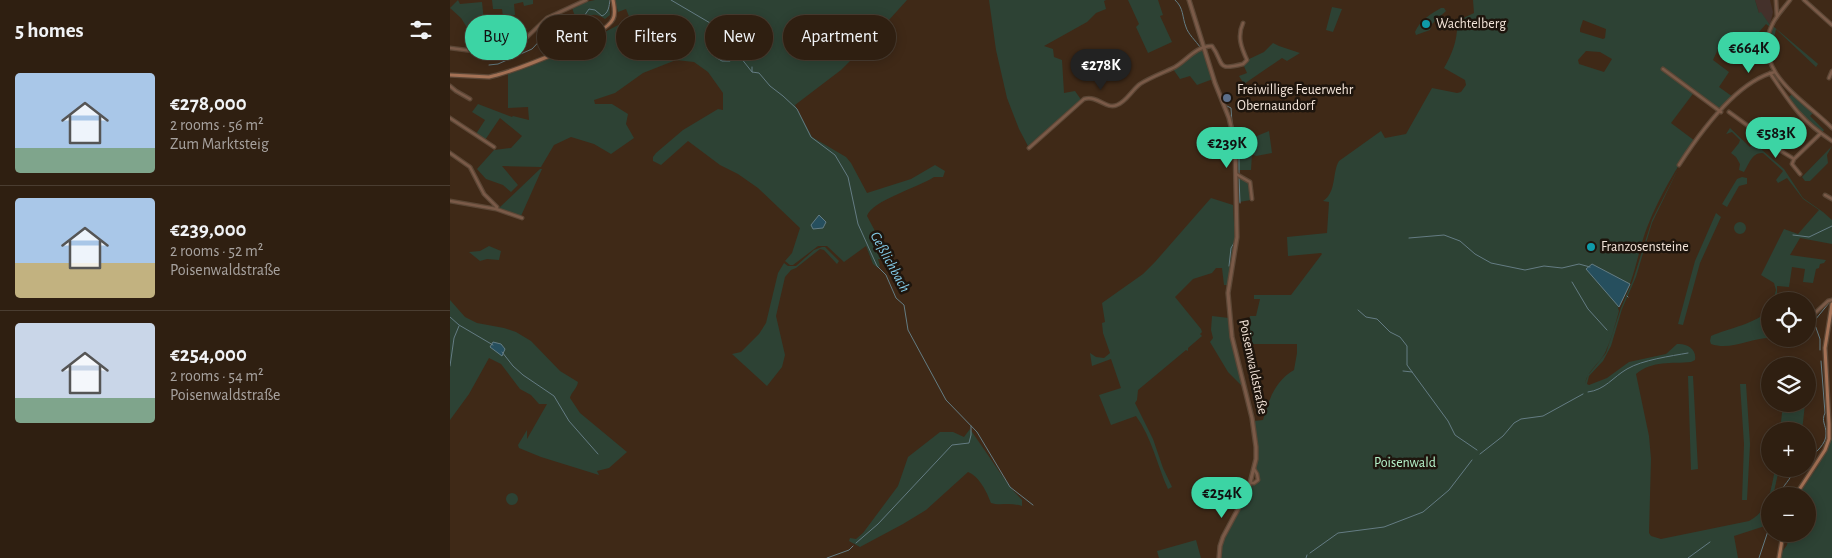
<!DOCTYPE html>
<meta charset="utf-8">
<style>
body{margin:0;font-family:"Alegreya Sans",sans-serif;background:#37271a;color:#f1f3f6;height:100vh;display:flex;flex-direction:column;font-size:19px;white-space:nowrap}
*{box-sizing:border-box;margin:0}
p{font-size:16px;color:#a7a29f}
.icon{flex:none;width:28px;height:28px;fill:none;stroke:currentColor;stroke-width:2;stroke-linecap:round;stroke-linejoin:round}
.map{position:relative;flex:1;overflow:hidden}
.drawer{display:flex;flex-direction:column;background:#2f1f11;width:450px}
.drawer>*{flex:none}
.top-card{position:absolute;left:15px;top:15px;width:475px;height:45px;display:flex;gap:10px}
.buttons{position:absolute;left:1311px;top:292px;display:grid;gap:10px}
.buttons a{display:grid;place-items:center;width:55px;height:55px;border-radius:50%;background:#2f1f11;box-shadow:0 2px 12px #0003,0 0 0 1px #4a3d31;font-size:25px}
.price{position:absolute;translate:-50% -42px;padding:0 11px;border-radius:18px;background:#3cd4a4;color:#111;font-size:16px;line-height:32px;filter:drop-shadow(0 1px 2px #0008)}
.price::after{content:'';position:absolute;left:50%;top:30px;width:15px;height:11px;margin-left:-8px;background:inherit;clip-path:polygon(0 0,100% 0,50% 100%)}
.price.selected{background:#222;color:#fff}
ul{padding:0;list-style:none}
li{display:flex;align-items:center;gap:15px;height:125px;padding:0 15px}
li+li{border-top:1px solid #4a3d31}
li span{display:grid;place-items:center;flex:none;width:140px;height:100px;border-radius:5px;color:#555}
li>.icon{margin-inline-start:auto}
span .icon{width:60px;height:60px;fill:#fffc;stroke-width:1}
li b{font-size:21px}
h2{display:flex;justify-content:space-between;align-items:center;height:60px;padding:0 15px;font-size:21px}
.tag{padding:0 18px;border-radius:22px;background:#2f1f11;box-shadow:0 2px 12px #0003,0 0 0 1px #4a3d31;font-size:18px;line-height:45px}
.tag.selected{background:#3cd4a4;color:#111}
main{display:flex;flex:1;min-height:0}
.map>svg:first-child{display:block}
.industrial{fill:#44312b}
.green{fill:#2d4234;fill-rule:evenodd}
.water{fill:#264f5e;stroke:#647c83}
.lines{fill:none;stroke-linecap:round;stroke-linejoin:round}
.stream{stroke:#647c83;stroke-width:1}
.minor-casing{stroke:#5c4736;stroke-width:5}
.tertiary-casing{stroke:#5c4736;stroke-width:5.5}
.secondary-casing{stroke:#5c4736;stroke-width:5.5}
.minor{stroke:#7a5a48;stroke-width:2.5}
.tertiary{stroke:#7a5a48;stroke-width:3}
.secondary{stroke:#a47155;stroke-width:3}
.culture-dot{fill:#0f9aa8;stroke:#1e150d;stroke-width:2}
.service-dot{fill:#5c6f8a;stroke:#1e150d;stroke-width:2}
.labels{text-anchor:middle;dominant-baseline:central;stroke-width:5;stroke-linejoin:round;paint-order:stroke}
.poi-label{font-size:14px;fill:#f3e4d9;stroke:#1e150d;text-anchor:start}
.street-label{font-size:14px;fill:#f3e4d9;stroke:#1e150d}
.park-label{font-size:14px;fill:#b7f4cb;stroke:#1e150d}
.water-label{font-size:15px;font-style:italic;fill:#82cae7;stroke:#1e150d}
</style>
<main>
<section class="drawer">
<h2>5 homes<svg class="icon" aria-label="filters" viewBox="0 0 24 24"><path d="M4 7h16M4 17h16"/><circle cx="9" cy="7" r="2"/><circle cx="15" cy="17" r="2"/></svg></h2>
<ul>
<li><span style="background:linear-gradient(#a9c7e8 75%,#7fa58c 0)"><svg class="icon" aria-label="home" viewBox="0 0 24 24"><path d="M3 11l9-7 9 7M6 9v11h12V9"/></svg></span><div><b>€278,000</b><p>2 rooms · 56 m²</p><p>Zum Marktsteig</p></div></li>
<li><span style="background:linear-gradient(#a9c7e8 65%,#c2b280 0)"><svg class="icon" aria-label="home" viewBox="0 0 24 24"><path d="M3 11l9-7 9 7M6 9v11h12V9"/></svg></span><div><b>€239,000</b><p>2 rooms · 52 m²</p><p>Poisenwaldstraße</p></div></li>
<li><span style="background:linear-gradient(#c9d6e8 75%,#7fa58c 0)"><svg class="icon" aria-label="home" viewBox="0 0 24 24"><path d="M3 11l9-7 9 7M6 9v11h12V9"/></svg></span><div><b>€254,000</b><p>2 rooms · 54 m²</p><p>Poisenwaldstraße</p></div></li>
</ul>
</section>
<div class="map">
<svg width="1382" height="558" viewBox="0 0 1382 558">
<rect width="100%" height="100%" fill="#3f2917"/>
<!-- industrial -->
<path class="industrial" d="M1305,0h15l3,12 -3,13 -9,-12h-2z"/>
<!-- green -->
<path class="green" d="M8,0l2,4 22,-2 2,19 -11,13h-2l-10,-16 -11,-10z
M42,0h41v4l-9,2 -1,-4 -9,2 1,11 -12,2 -1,-8h-9z
M145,0h14l1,15 -5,4c-12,-8 -16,-3 -28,3l-5,-14 9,-5z
M165,0h292l-37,41 -29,29 -46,35 17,32 34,20 5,6 16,30 44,-14 24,-14 10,6 -2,6h-9c-15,10 -63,24 -67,39l8,15 9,3 -3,8 -1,17h-2l2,7 -2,2 -5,-4 -7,-18 -22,16 -17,-16h-9l-25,19h-3l-5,-4 7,-8 8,-25 -42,-40 -20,-14 -18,-9 -32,-24 -27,24 -8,-4v-4l3,-4 27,-23 35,-21 5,1v-17l-15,-21 -14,-10 -18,-2 -33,13 -28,20 -21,7 1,4h17l16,10 -2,10 8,14 -23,16 -17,-10 -23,-7 -17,8 -13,22 -39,-1 16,19 -7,7 -8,-7 -17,-6 -9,-10 17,-19 17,-2 11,-12 -22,-18 -15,22 -9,-6 9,-14 -13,-8 6,-8 34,13 1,-1 16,4 -1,-13 -20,1v-35l37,-15 21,-6 64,-33 -4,-10 -8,3zM276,29l11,4 10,15 -9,10 -20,1 -9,-22z
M539,0h117l-2,1 2,8 -10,4 -9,9 -43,24 9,3 1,8 8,3 2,33 11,-2 7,10 -53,47 -10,-19 -12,-31 -11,-48z
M678,0h30l5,15 -3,1 12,26 -24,11 -12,-26 3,-3z
M1023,0h282l4,13 2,-1 9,13v2l-4,-3 -21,24 -15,-10h-4l-6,7 -7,15 16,12 -10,15 14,10 -12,13 -26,-19 -24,32 24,18c-18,26 -35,54 -47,84 -11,27 -13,58 -30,83l1,3c-4,14 -8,29 -14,42 -7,12 -17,17 -20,30l3,-8 18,-22 15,-45 12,-28 19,-60 27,-53 -27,56 -16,54 -14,32 -11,37 -8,15 -14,15 -2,8 2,1 18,-7 22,-16 37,-8 11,-10c10,-1 20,5 18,16l-4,2c-20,2 -38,-2 -55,12l13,62 2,23 -2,74 2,3 10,3 88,-18c20,-10 22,-32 26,-52h4l-6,27h-3l-2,29 -34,11 4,22h-518v-12l30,-61 7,-2 2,-8 -4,-7 2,-15 -3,-32 9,-1c6,-21 12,-39 31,-50l3,-17v-9h-55l8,-28h6l4,-17h-6v-4h37l31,-41 -1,-1 -33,3 -1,-19 40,-4 2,-31 -6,-1c14,-9 9,-29 16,-40l42,-30 4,7 21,-4 26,-46 25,5 4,-1 5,-7 -1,-5 -21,-12c9,-16 14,-29 13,-47l17,-8zM1133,20l23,9 -1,9 -2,1 -23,-7v-3zM1136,51l14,1 12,7 -8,13 -25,-8 -1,-4z
M882,7l10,2 -9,23 -7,-2z
M991,8h3l2,3 -14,13 -2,6 -14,5 -1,-3c5,-12 16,-18 26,-24z
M1323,26l44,37 1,1 -2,3 -40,-38 -4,19 1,8h-2l-1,-18z
M823,43l6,3 21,7 -13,8 -5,-3 -38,26 -5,-8 8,-3 -4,-9 4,-4 17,-8z
M752,50l11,29 -16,6 -7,-9 -10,3 -7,-10c10,-6 18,-15 29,-19z
M1342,94l21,19 -3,3 14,14 -2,3 -16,-13 -18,-22z
M1280,128l20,19 4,-4 30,26 19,29 20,14 9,8v24l-32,-6 -10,17 36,5 -2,3 -4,1 -1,4 -3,1 -3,14 -10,-1 2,-13 -13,-2 -3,20 -12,-1v15h-4l3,-11 -2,-7 -13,-8 23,-46 14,5 21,-24 -16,-11 -16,-21 -9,5 -2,-3 7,-9 -20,-18c-11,-1 -14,11 -19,19l-5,-2 1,-6 -4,-7 -5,-4 8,-10 1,-3 -8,-8 -6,2z
M819,131l3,22 -16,3 -4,-2 -1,16h-14v-21l2,-1 8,1v-9z
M1382,146l-5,9 1,8 -18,18h-5l-3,-4z
M90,169h2l-21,47 -23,-7z
M788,176l11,7 2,17 -12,2z
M1292,177l5,1v6l-8,2 -12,21 -5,-3 15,-25z
M761,198l22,7 2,36 -7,44h-4l-2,-17h-6l-4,5 -19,6 -18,18 26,32 1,3 -2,2 2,2 -14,12v3l-2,-1 -48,40 -1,10 -2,3 18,36 10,29 9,19 -4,2c-11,-24 -16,-51 -32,-73l-25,9 -12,-30 22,-7 -10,-29 -19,7 -2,-13 6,4 8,1 6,-5 -7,-20 -1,-10 3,-1 -3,-19 41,-29 12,-12z
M1266,213l5,4 -21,46 -17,62 -5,-1 17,-63z
M1284 228a6 6 0 1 1 12 0a6 6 0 1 1-12 0Z
M39,246l12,5 -2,9 -12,-1 -7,2 -11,-9 11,-1z
M372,247h3l14,14 -2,3 -13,-14 -4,-1 -24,19 -5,2 -6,7 -9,39 9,39 -3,12 -15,19 -35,-32 9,-2 18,-18 7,-11 12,-50 6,-10 4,3h8l18,-16z
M0,300l15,17 12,6 27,5 12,4 15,9 29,30 18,11c-1,7 -7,10 -8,16l10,15 47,39 -18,16 -12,3 2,4 -58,-18 -22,-9 -1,-3 9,-15v9l20,-35h-8l-8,-9 -11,-6 -19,-25 -12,-6 -20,36 -19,26z
M1320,309v29c-20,0 -39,13 -59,6l-1,-3 1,-5c18,-8 45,-12 59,-27z
M762,316l17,2 3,24 11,45 -15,-15 -18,-30 3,-4 -2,-8z
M1238,376h5l5,93 -7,1z
M1290,384h6l4,60 -3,56h-5l2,-56z
M1333,404h22l-3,27h-22z
M520,429l40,58 12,13v6c-12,-4 -23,0 -31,-3 -4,-11 -12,-27 -23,-31l-42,38 -23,14 -43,23 -11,-6 1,-3 6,1 7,-6 35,-47 10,-29 32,-25h13l11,5z
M1382,437v121h-51l1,-6 5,-7 2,-11h19v-38h-11l21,-30z
M56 499a6 6 0 1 1 12 0a6 6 0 1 1-12 0Z
M746,540l5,18h-42l-2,-7z"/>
<!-- water -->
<path class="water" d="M276,29c11,1 15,13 23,20l-1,3 -8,6 -5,-1 -5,4h-8c-23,-12 -19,-25 4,-32z
M369,215l7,7 -3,6 -10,1 -2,-4z
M1142,264l38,20 -11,23 -33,-38z
M43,342l8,2 4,5 -3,7 -12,-9z"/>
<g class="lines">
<!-- stream -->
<path class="stream" d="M221,0l51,30
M725,0c9,8 7,17 11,27 2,7 10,14 14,20
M291,58l11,14
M39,65l9,-1 34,-15 15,-16 35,-14 7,-10 6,1 7,6c7,-3 7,-10 8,-16
M302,67v5l7,1 11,13 13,10 14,13 14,28 24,18 13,22 10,47 19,42 9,9 10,23 8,7 4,25 38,70 31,32 33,55 23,18
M775,105l6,3 1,15 7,26v25
M789,177l1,26
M1343,235l16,2 23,-11
M959,238l35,-3 16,6 15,13 16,9 34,7 19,-4 18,2 17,-4 11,3
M779,266l2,-18 3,-5
M1122,282l16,27 19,21
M1177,296l1,1
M908,310l8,7 11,2 13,13 10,5 7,9v19l41,56 7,14 22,15
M0,317l9,8 34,20
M1370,350v-11l-5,-14v-5l14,-17
M52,352l11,14 10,9 31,21 15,25 29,33
M0,366l4,-28 5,-12
M953,371l9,1
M1138,392c17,-2 25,-15 39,-23 15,-9 44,-13 61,-16
M1030,454l23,-18 11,-13 7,-4 22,-3 40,-22
M1358,459c7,-6 19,-15 18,-26 0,-8 -5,-12 -1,-20l-4,-52
M1328,496c4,-10 14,-17 16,-27
M406,543l22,-19 74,-79 17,-2 2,-8v-9
M860,553l28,-20 46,-6 39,-15 26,-22 23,-30
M377,558l22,-8 4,-4
M856,558l1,-3
M1238,558l22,-16
M1309,558l11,-33"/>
<defs>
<path id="minor" d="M1326,0l1,17
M1340,0c-6,8 -14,16 -18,25 -22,46 34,76 60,103
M1354,0l28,25
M0,48l39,5 19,-4 18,-11 21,-20 39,-18
M1213,69l58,43
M1320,73c21,31 30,47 62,68
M1379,78l3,-7
M0,86l6,5 14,8
M1279,112l22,16 13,7 14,14 16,10 26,-25
M0,118l44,29
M579,148l55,-49c14,-4 22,11 33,6 9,-3 15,-15 23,-21 11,-7 23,-11 35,-17 12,-7 21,-21 37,-21 13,18 3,25 31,18l4,-4c-6,-13 -10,-24 -4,-37
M0,153l20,14 14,27 13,13 -1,2
M1344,159l-2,5 8,10
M1229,165c20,-31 58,-84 96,-93
M786,174l14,8 2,17
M1375,195l7,4
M0,201l46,8 26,9
M1365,313l13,-12 4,-1
M800,483h4l4,-3 -1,-6 -3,-5"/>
<path id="tertiary" d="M739,0l26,83 14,35 6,25 2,94 -9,56 4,44 20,81 4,29v12l-6,24 -5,13 -22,41 -3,9 -1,12"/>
<path id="secondary" d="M0,75l39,2 8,-2c21,-6 108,-38 116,-56 3,-5 1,-13 0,-19
M1345,496l30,-46 4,-11v-15l-4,-76 7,-44
M1329,558l4,-24"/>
</defs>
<!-- minor casing -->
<use href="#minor" class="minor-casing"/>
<!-- tertiary casing -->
<use href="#tertiary" class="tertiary-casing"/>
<!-- secondary casing -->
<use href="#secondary" class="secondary-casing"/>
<!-- minor -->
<use href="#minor" class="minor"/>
<!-- tertiary -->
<use href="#tertiary" class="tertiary"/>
<!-- secondary -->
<use href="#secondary" class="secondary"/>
</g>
<!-- markers -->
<g class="culture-dot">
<circle cx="976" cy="24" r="5"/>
<circle cx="1141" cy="247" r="5"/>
</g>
<circle class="service-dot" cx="777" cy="98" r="5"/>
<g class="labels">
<!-- poi labels -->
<g class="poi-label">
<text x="986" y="24">Wachtelberg</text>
<text x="787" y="90">Freiwillige Feuerwehr<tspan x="787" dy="16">Obernaundorf</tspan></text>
<text x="1151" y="247">Franzosensteine</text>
</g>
<!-- street labels -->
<g class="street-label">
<text transform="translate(803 367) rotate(78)">Poisenwaldstraße</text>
</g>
<!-- park labels -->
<g class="park-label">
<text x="955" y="463">Poisenwald</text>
</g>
<!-- water labels -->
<g class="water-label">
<text transform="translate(440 262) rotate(61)">Geßlichbach</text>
</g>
</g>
</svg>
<div class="buttons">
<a><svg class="icon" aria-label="locate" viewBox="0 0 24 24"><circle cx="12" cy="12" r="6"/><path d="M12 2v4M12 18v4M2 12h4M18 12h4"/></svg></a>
<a><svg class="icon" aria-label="layers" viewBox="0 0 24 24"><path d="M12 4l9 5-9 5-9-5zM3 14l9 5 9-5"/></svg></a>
<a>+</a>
<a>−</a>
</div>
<b class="price" style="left:1299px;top:74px">€664K</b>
<b class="price selected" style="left:651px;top:91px">€278K</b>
<b class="price" style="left:1326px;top:159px">€583K</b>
<b class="price" style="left:777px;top:169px">€239K</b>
<b class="price" style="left:772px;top:519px">€254K</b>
<div class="top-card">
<a class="tag selected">Buy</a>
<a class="tag">Rent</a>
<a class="tag">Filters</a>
<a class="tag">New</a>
<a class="tag">Apartment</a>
</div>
</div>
</main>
